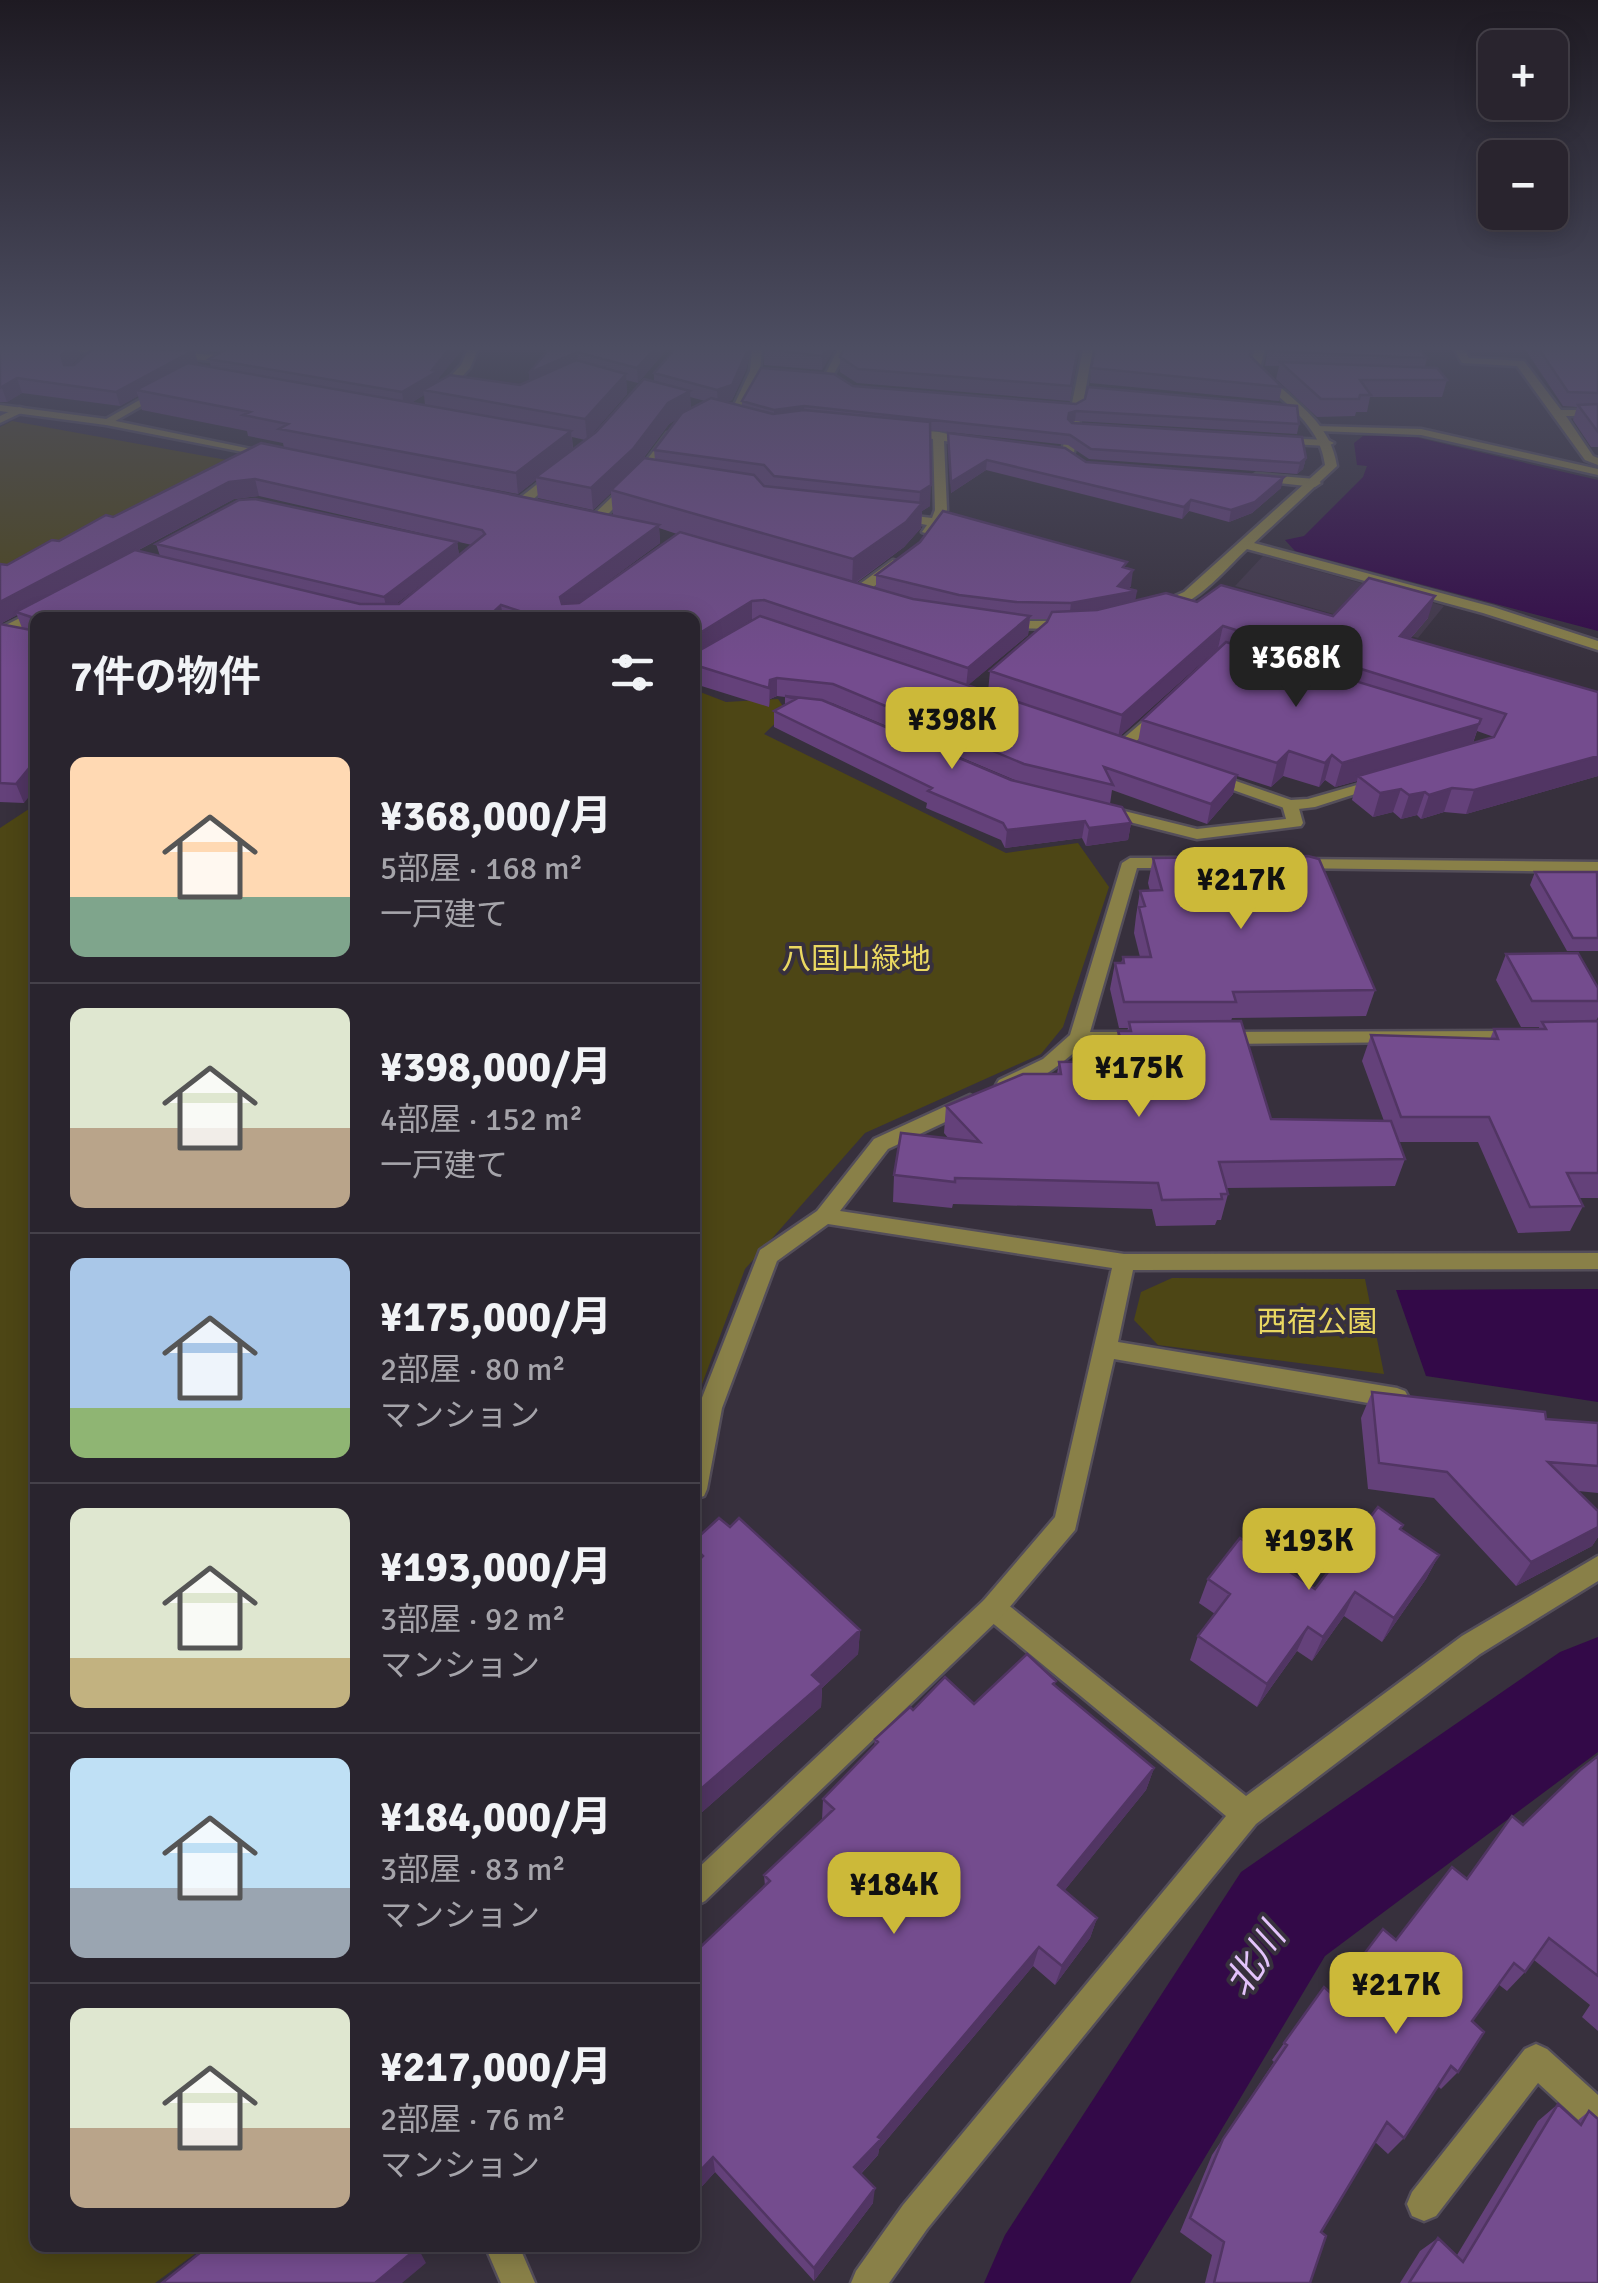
<!DOCTYPE html>
<html lang="ja">
<meta charset="utf-8">
<style>
body{margin:0;font-family:Signika,"Noto Sans JP",sans-serif;background:#312c36;color:#f1f3f6;height:100vh;display:flex;flex-direction:column;font-size:38px;white-space:nowrap}
*{box-sizing:border-box;margin:0}
p{font-size:32px;color:#a5a4aa}
.icon{flex:none;width:55px;height:55px;fill:none;stroke:currentColor;stroke-width:2;stroke-linecap:round;stroke-linejoin:round}
.map{position:relative;flex:1;overflow:hidden}
.drawer{position:absolute;left:30px;top:612px;width:670px;height:1640px;display:flex;flex-direction:column;background:#29242e;border-radius:15px;box-shadow:0 5px 25px #0003,0 0 0 2px #45414a}
.drawer>*{flex:none}
.fabs{position:absolute;left:1478px;top:30px;display:grid;gap:20px}
.fabs a{display:grid;place-items:center;width:90px;height:90px;border-radius:15px;background:#29242e;box-shadow:0 5px 25px #0003,0 0 0 2px #45414a;font-size:50px}
.price{position:absolute;translate:-50% -85px;padding:0 22px;border-radius:20px;background:#ccb939;color:#111;font-size:32px;line-height:65px;filter:drop-shadow(0 2px 5px #0008)}
.price::after{content:'';position:absolute;left:50%;top:60px;width:30px;height:22px;margin-left:-15px;background:inherit;clip-path:polygon(0 0,100% 0,50% 100%)}
.price.current{background:#222;color:#fff}
ul{padding:0;list-style:none}
li{display:flex;align-items:center;gap:30px;height:250px;padding:0 40px}
li+li{border-top:2px solid #45414a}
li span{display:grid;place-items:center;flex:none;width:280px;height:200px;border-radius:15px;color:#555}
li>.icon{margin-inline-start:auto}
span .icon{width:120px;height:120px;fill:#fffc;stroke-width:1}
li b{font-size:42px}
h2{display:flex;justify-content:space-between;align-items:center;height:120px;padding:0 40px;font-size:42px}
.map>svg:first-child{display:block}
.built{fill:#43384b}
.green{fill:#4d4615}
.water{fill:#330948}
.lines{fill:none;stroke-linecap:round;stroke-linejoin:round}
.river{fill:#330948;fill-rule:evenodd}
.service-casing{stroke:#544e5a;stroke-width:5}
.minor-casing{stroke:#544e5a;stroke-width:5}
.tertiary-casing{stroke:#544e5a;stroke-width:5}
.service{fill:#898048;fill-rule:evenodd}
.minor{fill:#898048;fill-rule:evenodd}
.tertiary{fill:#898048;fill-rule:evenodd}
.wall{fill:#64417a;fill-rule:evenodd}
.shaded-wall{fill:#513563}
.building{fill:#744c8e;stroke:#513563;stroke-width:2.5}
.labels{text-anchor:middle;dominant-baseline:central;stroke-width:8;stroke-linejoin:round;paint-order:stroke}
.park-label{font-size:30px;fill:#ead861;stroke:#37303d}
.near-water-label{font-size:38px;font-style:italic;fill:#e3c3fb;stroke:#37303d}
</style>
<div class="map">
<svg width="1598" height="2283" viewBox="0 0 1598 2283">
<rect width="100%" height="100%" fill="#37303d"/>
<!-- built -->
<path class="built" d="M1263,556l181,50 -26,32 -183,-52z"/>
<!-- green -->
<path class="green" d="M12,421l237,43 -249,116v-153z
M695,690l31,12 52,-3 9,13 -23,22 242,119 72,-10 31,44 -46,140 -22,27 -176,79 -120,136 -50,134z
M35,805v1443h168l-48,35h-155v-1455z
M1172,1278l193,1 19,95 -226,-29 -24,-25 7,-28z"/>
<!-- water -->
<path class="water" d="M1414,433l7,2 -2,3 179,42v151l-303,-80 -10,-11 19,-4 59,-59 4,-11 -10,-1 -3,-22 9,-7z
M1598,1289v113l-172,-26 -30,-86z"/>
<g class="lines">
<!-- river -->
<path class="river" d="M1598,1637v115l-273,204 -195,327h-146l21,-48 236,-363 319,-220z"/>
<defs>
<path id="service" d="M1315,426l106,3 177,40v6l-177,-40 -102,-4 -6,-3z
M1290,800l8,5 5,18 -2,3 -104,13 -99,-25 -2,-3 8,-5 93,23 89,-10 -4,-14z
M1598,1556v25l-118,73 -224,170 -329,405 -38,54h-38l5,-12 47,-66 323,-389 -242,-200 -4,-8 4,-8 9,-4 9,4 244,196 216,-160z
M1536,2044l11,5 51,46v38l-11,-5 -49,-45 -102,133 -12,5 -12,-5 -5,-12 5,-12 113,-143z"/>
<path id="minor" d="M39,349h80l1,2 -5,3z
M468,349h10l-8,19 -26,28h-8v-4l25,-27z
M752,349h10l-2,22 -16,34 -30,9v-4l21,-7 15,-32z
M838,349h10l-17,30h-8z
M1083,349h10l-19,103 -6,3 -6,-3z
M1454,349h10l5,9 55,3 37,49h37v6h-32l27,40 5,2v7l-13,-5 -68,-94 -55,-3z
M169,351l53,5 5,3 -5,3 -57,-6z
M157,390l9,2 -56,32 -9,-2z
M19,407l4,1v4l-23,11v-7z
M902,429l37,3 40,9 -6,3 -29,-3 3,69 -15,25 -10,-3 5,-7 -36,-7 6,-4 35,4 3,-8 -2,-71 -35,-5v-4z
M667,433l10,2 -32,42 -45,45h-8v-6l45,-43z
M1277,438l51,2 6,3 -6,3 -55,-3 -2,-2z
M554,471l10,2 -39,33h-8v-6z
M1256,474l59,5 6,4 -6,4 -63,-7 -2,-2z
M893,560l11,3 -41,32h-10v-6z
M44,606l5,1v6l-49,25v-10z
M1160,707l7,4 -2,3 -37,35h-10v-6z
M1210,772l81,28 17,-1 70,-20 8,5 -71,23 -25,3 -85,-30v-6z
M1130,858h46l8,5 -8,5h-39l-47,164h51l9,6 -9,6h-57c-19,17 -59,51 -85,46l-3,-5 3,-5 44,-21 27,-24 52,-172z
M1295,859l303,3v10l-309,-4v-8z
M1516,1031l7,2 2,4 -2,4 -303,3 -9,-6 9,-6z
M970,1095l10,7 -3,5 -89,42 -48,62 284,43 474,-1v16l-465,1 -15,72 279,46 8,3 4,7 -4,7 -8,3 -283,-49 -39,171 -73,86 -297,285 -10,5v-35l289,-271 71,-83 57,-249 -284,-44 -51,37 -55,147 -15,81 -3,7 -9,3v-74l3,-17 62,-158 57,-39 57,-72z
M486,2248h34l15,35h-34z"/>
<path id="tertiary" d="M1255,349h10l-5,19c30,32 70,51 77,98l-83,77 239,64 105,34v9l-115,-37 -236,-64c-24,22 -56,64 -92,62v-6l29,-13 141,-127c-6,-46 -48,-64 -75,-97z
M0,405l106,14 174,36 -6,3 -168,-33 -106,-14z
M1002,621h66l7,4 -7,4 -71,-1 -2,-3z"/>
</defs>
<!-- service casing -->
<use href="#service" class="service-casing"/>
<!-- minor casing -->
<use href="#minor" class="minor-casing"/>
<!-- tertiary casing -->
<use href="#tertiary" class="tertiary-casing"/>
<!-- service -->
<use href="#service" class="service"/>
<!-- minor -->
<use href="#minor" class="minor"/>
<!-- tertiary -->
<use href="#tertiary" class="tertiary"/>
</g>
<!-- wall -->
<path class="wall" d="M0,349l81,7 -10,9h3l18,-16h134l-6,3 -25,-1 3,13h-1l14,3 -2,-8 230,20v2l81,4 10,-4 -1,-8 20,-24h118l-29,34 -12,-3 1,14 -37,42 64,-54v-9l21,-24h76l-5,21 -14,30 -6,2 16,4v-5l111,-15 446,38 -2,10 -222,-13 -4,2 235,35 -3,11 -6,5 -208,-15 -21,-14 -138,-15v76l-8,5 -1,17 -17,19 -48,36 20,5v-13l251,-7 4,18 -3,3 7,12 62,1 136,14 95,2 -18,21 188,53v84l-132,38 -22,-2 -23,7 -4,-4 -16,4 -8,-7 -20,5 -21,-17 5,-19 -22,6 -10,-7 -6,7 -36,-11 -12,11 -34,-11 -4,18 -26,30 -95,-34 -2,14 21,19 -3,17 -42,6 -4,-8 -77,10 -4,-8 -75,-32 1,-5 -153,-76v-16l11,-6v-8l-8,-1 -7,3 -1,8 -74,-23v-66h-660l-11,185 -24,-1v-178l22,4 -5,-13 -17,9 7,-59 106,-48 171,-69 -1,-5 -35,-7 -1,-5 -105,-21 -4,-14 -18,10 -98,-13 -15,9h-7zM424,395l1,10 -14,-2zM690,397l15,4 -14,7zM677,419l-23,31 1,10h-13l27,-36zM572,437l13,3 -12,9zM374,467l144,27 18,-14 2,18 55,12 18,-17 2,22 14,4zM259,496l213,49 -13,10 -2,-13 -301,2 4,12 -23,-5 97,-52zM659,528l18,6 -99,69 82,-60zM458,556l-59,48h-3zM752,619h3l-54,32zM1030,619h19l-2,3 -57,49 -2,21 -20,-7 60,-50zM1218,648l-76,72 -4,22 -18,-6zM826,702l6,1 185,78 -6,-1zM1477,731l17,6 -21,6z
M764,349h70l-12,21 -58,-5z
M844,349h235l-9,52 -213,-18 -17,-11v-15z
M1268,349l159,9 -2,9 22,13 -5,17h-72l-3,15h-11l-1,4 -38,1 -41,-38 3,-13h-14z
M1525,349h73v98h-7l-18,-27 4,-13 -14,-1z
M1250,357l32,30 -3,14 -189,-18 1,-15z
M948,433l138,29 195,26 -29,25 -23,9 -40,-11 -7,8 -196,-49 -35,23z
M1153,858l222,132 -9,26 -134,2 -1,3 40,98 113,2 -22,-60 9,-26 119,4 4,-10h45v-2h-18l-25,-47 10,-26 92,34v29l-2,4h2v177h-19l4,8 -13,25 -52,2 -40,-91h-79l6,17 -10,27 -169,2 2,6 -7,26h-4l-2,5 -59,1 -4,-17 -199,-5 -1,4 -59,-6 1,-27 55,-36 -5,-6 2,-27 111,-32 2,-12 50,-1 5,-24h3l1,-6h9l1,-3h-9l-9,-39 5,-26h6l2,-6h17l-6,-24 2,-17 4,-25h10l-2,-8z
M1535,872l63,1v78h-31l-37,-66z
M1372,1392l174,27 52,4v70l-20,-2 20,20v26l-6,9 -76,40 -82,-88 -66,-9 -7,-71z
M1400,1530l39,25 -13,24 -44,63 -38,-26 -32,45 -15,-10 -40,56 -67,-47 8,-24 17,-22 -16,-11 9,-24 107,10z
M695,1540l165,90 -2,24 -36,34 -1,19 -120,106 1,13 -7,6z
M1055,1686l99,82 -8,22 -82,101 33,27 -7,20 -35,47 -22,-19 -154,183 -1,6 -17,19 12,29 -59,78 -99,-109 -20,22v-242l70,-66 -1,-11 58,-55 1,-21 51,-52 1,-8 38,-29 61,-6z
M1598,1756v275l-16,-14 8,-12 -56,-45 -9,12 -18,19 -9,-7 -26,37 -14,51 -17,17 -3,-3 -34,52 -16,16 -13,-12 -54,90 -11,51h-105l7,-28 -32,-23 32,-77 62,-93 -2,-2 52,-73 9,8 133,-116 46,-63 11,9z
M1558,2104l19,17 12,-10 9,172h-198l20,-32 18,-13 19,17 81,-134z"/>
<!-- shaded-wall -->
<path class="shaded-wall" d="M68,349h11l2,7 -15,13 2,11 -7,-25z
M449,349h14l-24,29 1,7 -17,5 1,5 -20,12 -2,-15 30,-22z
M654,349h13l-29,34 -1,-15z
M748,349h3l-5,21 -14,30 -14,4 -1,-14z
M826,349h8l-12,21v-14z
M194,350l4,14 -52,28 -10,-2 2,6 -18,10 -4,-14z
M577,352l1,14 -48,21 -1,-14z
M626,374l1,20 -40,46 -2,-21z
M17,378l5,15 -15,9 -5,-14z
M690,391l1,20 -22,13 -35,46 -23,20v3l-18,17 -2,-22 77,-85z
M804,406v10l-30,4v-10z
M1076,411l-1,10 -7,3 1,-11z
M571,431l2,21 -37,25v3l-18,14 -2,-21z
M1306,458l-3,11 -6,5 3,-11z
M987,460l-1,10 -35,23v-11z
M1284,477l-3,11 -29,25 -23,9 2,-12z
M255,479l4,17 -25,3 -214,114 -4,-1 1,3 -17,9v-22l229,-120z
M931,485l-1,21 -8,5 -1,17 -17,19 -52,38 1,-26 66,-53 1,-14z
M1191,500l-2,11 -7,8 2,-12z
M659,525l1,18 -98,72 -2,-18z
M457,542l2,13 -72,56 -3,-14z
M1133,570l-2,16 -8,8 14,-3 -3,17 -65,11 2,-16 47,-17z
M1435,596l-7,22 -35,40 7,-22z
M752,601v18l-57,36v-19z
M501,605l2,13h-16z
M1030,616l-2,19 -62,52 2,-19z
M1223,626l-5,22 -100,90 4,-23z
M777,678v18l-7,3 -1,8 1,-27z
M1481,719l-10,29 -113,28 -1,5 -22,6 7,-24z
M1289,751l-6,25 -12,11 6,-24z
M1332,755l-7,25 -6,7 6,-24z
M1598,756v20l-132,38 8,-24z
M35,761v28l-11,14 -8,-19z
M1237,775l-4,19 -26,30 4,-20z
M1452,788l-8,24 -23,7 8,-24z
M1401,789l-8,23 -20,5 7,-24z
M1425,792l-8,23 -16,4 8,-24z
M1085,821l-3,17 -77,10 2,-18z
M1131,823l-3,17 -42,6 3,-18z
M1598,1527v10l-6,9 -76,40 15,-24z
M1439,1555l-13,24 -44,63 12,-24z
M1355,1592l-11,24 -32,45 11,-24z
M1308,1627l-11,24 -40,56 10,-23z
M860,1630l-2,24 -36,34 -1,19 -120,106 1,13 -7,6v-38l117,-119z
M1154,1768l-8,22 -94,116 6,-21z
M1097,1918l-7,20 -35,47 7,-19z
M1039,1947l-6,19 -154,183 -1,6 -25,27 1,-15z
M713,2157l2,15 -20,22v-18z
M875,2188l-2,15 -59,78v-13z
M414,2248h4l8,15 -24,20h-27z"/>
<!-- building -->
<path class="building" d="M0,349h68l-7,6 3,10h10l18,-16 102,1 -78,42 -99,-14 -17,10z
M226,349h223l-17,21 6,1 -36,21 -193,-33z
M549,349h105l-17,19 -60,-16 -48,21z
M675,349h73l-16,36 -15,5 -63,-17z
M764,349h62l-4,7z
M844,349h234l-7,37 -213,-17 -18,-12z
M1095,349h156l-1,7 32,31 -191,-19z
M1268,349h152l7,9 -160,-7z
M1539,349h59v44l-30,-1z
M576,360l50,14 -41,45 -162,-29 27,-15 70,10z
M1280,362l157,6 10,12h-87l11,15h-11l-1,4h-38z
M188,363l383,68 -55,42 -237,-44 9,-5 -45,-9 7,-3 -114,-22z
M761,368l73,6 19,12 223,18 9,-5 3,-12 209,19 2,18 -223,-13 -7,2 -1,6 4,4 230,14 4,21 -6,5 -209,-14 -21,-14 -266,-29 -30,4 -32,-9z
M644,379l46,12 -22,12 -35,46 -42,39 -55,-11 60,-45z
M711,398l62,16 31,-4 126,12 1,63 -11,7 -146,-16 -10,-11 -110,-15 28,-37z
M1598,404v28l-20,-27z
M948,433l117,15 21,14 198,15 -29,25 -24,8 -40,-10 -7,7 -197,-47 -36,22z
M261,443l398,82 -99,72 2,7 17,-1 101,-71 233,67 117,17 -62,52 -204,-68 -12,1 -57,35v-18h-154l-40,-13 -14,13h-452v143l-19,23 -16,-1v-159l31,6v-13l-15,-5 119,-62 225,54h39l86,-70 -3,-4 -227,-51 -26,3 -229,120v-38l7,1 45,-25 7,1 47,-26 7,2z
M644,458l110,17 10,11 158,17 -16,19 -53,37 -242,-69z
M255,499l202,43 -73,55 -228,-53 83,-44z
M943,511l184,51 -4,5 10,3 -15,16 19,5 -66,12 -55,-1 -57,-7 -83,-20 44,-33z
M1369,578l66,18 -35,40 198,56v64l-124,34 -22,-2 -23,7 -4,-3 -16,3 -8,-6 -21,4 -22,-17 136,-39 12,-23 -283,-88 -101,89 -132,-44 57,-49 5,-10 45,-2 69,-17 31,9 24,-17 112,31z
M760,616l477,159 -26,29 -107,-37 9,18 -89,-21 -191,-80 -56,-6 -7,2 -1,8 -74,-23v-12z
M1226,642l255,77 -2,5 -137,39 -10,-8 -7,8 -36,-12 -12,12 -135,-43z
M785,696l37,4 189,80 111,27 9,16 -42,5 -4,-7 -78,9 -4,-7 -75,-32 4,-3 -158,-77 22,-12z
M1308,856l11,3 56,131 -142,2 3,10h-112l-9,-39h9l-1,-6h28l-12,-50 6,-1 -5,-15 22,-1 -9,-32z
M1535,872h62l1,66h-25z
M1578,953l20,35v13h-66l-26,-47z
M1241,1021l30,98 120,2 14,38 -186,3 9,32h-7l1,5 -60,1 -4,-17 -203,-5v4l-61,-7 7,-42 79,9 -34,-36 77,-32h38l-2,-12 60,-1 -5,-24h6l-2,-6h13l-2,-9z
M1598,1021v152h-31l16,33 -53,1 -41,-90h-88l-30,-82 127,4 -4,-10h52l-4,-7z
M1372,1392l173,20 1,7 52,4v43l-50,-4 50,49v16l-67,35 -84,-90 -68,-9z
M1378,1507l25,18 -3,4 39,26 -45,63 -39,-26 -32,45 -15,-10 -41,57 -69,-48 32,-42 -22,-15 32,-41 75,51z
M719,1518l11,9 9,-9 121,112 -48,45 10,9 -127,110v-230l8,-8 -8,-8v-8z
M1027,1654l29,27 -3,3 101,84 -96,117 39,33 -35,48 -23,-19 -161,190 3,2 -27,28 21,21 -61,80 -101,-111 -18,19v-224l75,-71 -6,-6 70,-66 -11,-10 55,-57 -3,-3 35,-32 3,3 32,-33 29,27z
M1598,1756v220l-49,-38 -24,34 -11,-9 -42,58 12,11 -26,40 -7,-6 -47,72 -17,-16 -66,110 5,4 -16,47h-96l10,-41 -34,-24 33,-79 64,-94 -3,-2 40,-56 9,8 50,-66 13,11 56,-73 15,12 45,-63 11,9 57,-55z
M1558,2104l23,21 8,-14 9,8v164h-189l29,-45 25,24z
M206,2248h208l1,2 -40,33h-213z"/>
<!-- sky -->
<linearGradient id="sky" x2="0" y2="1"><stop stop-color="#1e1a22"/><stop offset="0.52" stop-color="#4d4e62"/><stop offset="1" stop-color="#4d4e62" stop-opacity="0"/></linearGradient>
<rect width="1598" height="669" fill="url(#sky)"/>
<g class="labels">
<!-- park labels -->
<g class="park-label">
<text x="856" y="959">八国山緑地</text>
<text x="1317" y="1322">西宿公園</text>
</g>
<!-- near-water labels -->
<g class="near-water-label">
<text transform="translate(1255 1960) rotate(-57)">北川</text>
</g>
</g>
</svg>
<div class="fabs">
<a>+</a>
<a>−</a>
</div>
<b class="price current" style="left:1296px;top:710px">¥368K</b>
<b class="price" style="left:952px;top:772px">¥398K</b>
<b class="price" style="left:1241px;top:932px">¥217K</b>
<b class="price" style="left:1139px;top:1120px">¥175K</b>
<b class="price" style="left:1309px;top:1593px">¥193K</b>
<b class="price" style="left:894px;top:1937px">¥184K</b>
<b class="price" style="left:1396px;top:2037px">¥217K</b>
<section class="drawer">
<h2>7件の物件<svg class="icon" aria-label="filters" viewBox="0 0 24 24"><path d="M4 7h16M4 17h16"/><circle cx="9" cy="7" r="2"/><circle cx="15" cy="17" r="2"/></svg></h2>
<ul>
<li><span style="background:linear-gradient(#ffd9b3 70%,#7fa58c 0)"><svg class="icon" aria-label="home" viewBox="0 0 24 24"><path d="M3 11l9-7 9 7M6 9v11h12V9"/></svg></span><div><b>¥368,000/月</b><p>5部屋 · 168 m²</p><p>一戸建て</p></div></li>
<li><span style="background:linear-gradient(#dfe7d0 60%,#b9a48a 0)"><svg class="icon" aria-label="home" viewBox="0 0 24 24"><path d="M3 11l9-7 9 7M6 9v11h12V9"/></svg></span><div><b>¥398,000/月</b><p>4部屋 · 152 m²</p><p>一戸建て</p></div></li>
<li><span style="background:linear-gradient(#a9c7e8 75%,#8fb573 0)"><svg class="icon" aria-label="home" viewBox="0 0 24 24"><path d="M3 11l9-7 9 7M6 9v11h12V9"/></svg></span><div><b>¥175,000/月</b><p>2部屋 · 80 m²</p><p>マンション</p></div></li>
<li><span style="background:linear-gradient(#dfe7d0 75%,#c2b280 0)"><svg class="icon" aria-label="home" viewBox="0 0 24 24"><path d="M3 11l9-7 9 7M6 9v11h12V9"/></svg></span><div><b>¥193,000/月</b><p>3部屋 · 92 m²</p><p>マンション</p></div></li>
<li><span style="background:linear-gradient(#bfe0f5 65%,#9aa5b1 0)"><svg class="icon" aria-label="home" viewBox="0 0 24 24"><path d="M3 11l9-7 9 7M6 9v11h12V9"/></svg></span><div><b>¥184,000/月</b><p>3部屋 · 83 m²</p><p>マンション</p></div></li>
<li><span style="background:linear-gradient(#dfe7d0 60%,#b9a48a 0)"><svg class="icon" aria-label="home" viewBox="0 0 24 24"><path d="M3 11l9-7 9 7M6 9v11h12V9"/></svg></span><div><b>¥217,000/月</b><p>2部屋 · 76 m²</p><p>マンション</p></div></li>
</ul>
</section>
</div>
